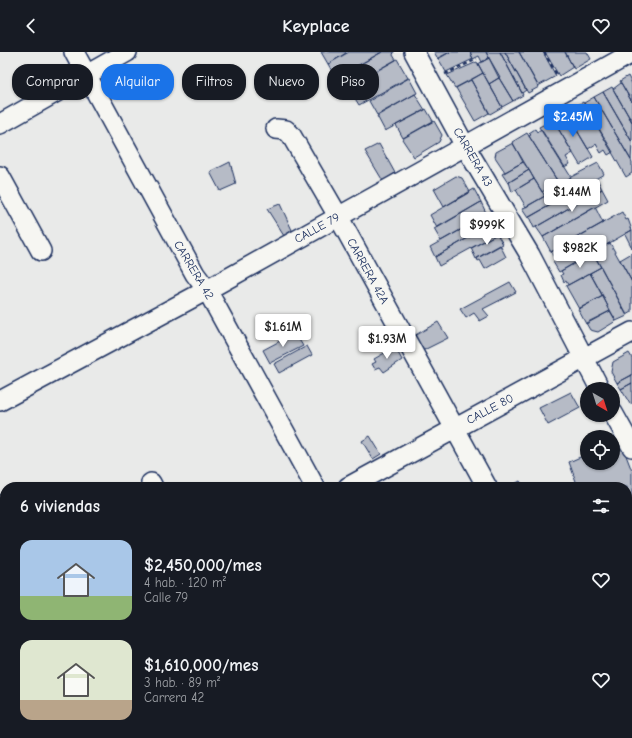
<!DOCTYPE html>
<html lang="es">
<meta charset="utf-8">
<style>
body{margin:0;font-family:"Comic Neue",sans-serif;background:#242831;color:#f1f3f6;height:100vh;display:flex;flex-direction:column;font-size:15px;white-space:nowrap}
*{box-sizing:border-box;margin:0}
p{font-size:13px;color:#9ea1a6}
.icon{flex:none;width:22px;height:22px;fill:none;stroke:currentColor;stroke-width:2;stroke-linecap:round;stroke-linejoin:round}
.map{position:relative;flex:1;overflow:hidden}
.panel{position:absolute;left:0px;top:430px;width:632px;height:256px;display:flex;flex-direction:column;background:#171b24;border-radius:16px 16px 0 0;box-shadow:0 1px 3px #0004}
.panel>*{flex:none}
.top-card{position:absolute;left:12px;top:12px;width:400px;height:36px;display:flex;gap:8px}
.needle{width:26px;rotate:141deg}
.buttons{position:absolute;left:580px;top:330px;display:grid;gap:8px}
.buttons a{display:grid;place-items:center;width:40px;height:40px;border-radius:50%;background:#171b24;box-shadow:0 1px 3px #0004;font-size:20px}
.price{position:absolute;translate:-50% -34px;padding:0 9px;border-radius:4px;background:#fff;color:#222;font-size:13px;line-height:26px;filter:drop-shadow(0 1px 2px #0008)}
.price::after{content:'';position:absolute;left:50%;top:24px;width:12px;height:9px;margin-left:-6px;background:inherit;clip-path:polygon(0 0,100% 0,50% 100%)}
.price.selected{background:#1a73e8;color:#fff}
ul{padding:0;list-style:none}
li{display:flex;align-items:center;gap:12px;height:100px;padding:0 20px}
li span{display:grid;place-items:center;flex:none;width:112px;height:80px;border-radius:12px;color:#555}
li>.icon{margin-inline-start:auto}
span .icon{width:48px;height:48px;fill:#fffc;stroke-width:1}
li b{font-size:17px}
h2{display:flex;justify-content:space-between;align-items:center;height:48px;padding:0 20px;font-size:17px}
.tag{padding:0 14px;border-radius:16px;background:#171b24;box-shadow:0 1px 3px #0004;font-size:14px;line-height:36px}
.tag.selected{background:#1a73e8;color:#fff}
header{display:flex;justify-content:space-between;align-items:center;height:52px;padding:0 20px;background:#171b24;font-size:18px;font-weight:700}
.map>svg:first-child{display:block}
.green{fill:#caced5;stroke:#727e9a}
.building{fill:#b6bbc6;stroke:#1b2f5e}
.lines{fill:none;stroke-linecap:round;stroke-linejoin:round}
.minor-casing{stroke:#1b2f5e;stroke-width:22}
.path{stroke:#1b2f5e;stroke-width:2.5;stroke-dasharray:4 3;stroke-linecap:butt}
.minor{stroke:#f6f6f2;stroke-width:19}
.labels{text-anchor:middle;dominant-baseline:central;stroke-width:3.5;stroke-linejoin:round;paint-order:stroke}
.street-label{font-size:12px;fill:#1b2f5e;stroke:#f6f6f2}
</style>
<header><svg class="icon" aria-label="back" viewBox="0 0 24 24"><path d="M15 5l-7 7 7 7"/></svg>Keyplace<svg class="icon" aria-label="heart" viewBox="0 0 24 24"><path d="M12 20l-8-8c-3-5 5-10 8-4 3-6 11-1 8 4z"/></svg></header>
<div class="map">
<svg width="632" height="686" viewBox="0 0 632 686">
<rect width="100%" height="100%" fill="#e9eae9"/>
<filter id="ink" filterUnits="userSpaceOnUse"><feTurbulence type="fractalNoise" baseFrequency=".025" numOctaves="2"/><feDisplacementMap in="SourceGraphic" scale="8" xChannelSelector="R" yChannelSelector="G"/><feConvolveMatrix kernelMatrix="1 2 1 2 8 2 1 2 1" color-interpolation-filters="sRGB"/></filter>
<g filter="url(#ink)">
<!-- green -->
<path class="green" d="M5,641v40h80l3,5h-88v-42z"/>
<!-- building -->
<path class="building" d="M321,0h25v1l-18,11z
M349,0h33l-46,26 -8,-14z
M382,0h12l-1,3 3,5 -48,27 -9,-11z
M434,0h16l-12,7z
M450,0h20l3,7 -27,13 -8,-14z
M470,0h16l3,6 -7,4 -3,-6 -6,3z
M486,0h14l23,43 -10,6 -14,-23z
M500,0h5l21,38 -4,3z
M505,0h14l20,35 -11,6z
M519,0h24l13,24 -18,10z
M545,0h20l8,15 -14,9z
M565,0h22l4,7 -17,10z
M489,6l11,19 -11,7 -11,-20z
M397,7l11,19 -49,27 -11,-18z
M477,10l6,11 -28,15 -8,-13z
M483,21l19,34 -12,7 -19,-34z
M628,24l4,8v18l-12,-21z
M409,26l8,15 -40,22 -8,-14z
M499,26l14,23 -11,6 -13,-23z
M471,28l18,33 -14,8 -19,-33z
M621,31l11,19v20l-19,-33z
M612,35l20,35v20l-29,-50z
M603,40l29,50 -1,18 -37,-63z
M415,42l10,16 -40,21 -8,-15z
M594,45l38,65v11l-6,4 -42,-74z
M583,50l30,50 -5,3 -3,-5 -4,3 -5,-9 -8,5 -22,-37z
M426,57l7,12 -30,17 -7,-13z
M566,60l27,45 -13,8 -27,-45z
M553,68l20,33 -7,4 4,7 -6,3 -25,-40z
M434,69l8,14 -3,7 -25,15 -12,-18z
M535,77l2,3 4,-3 30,48 -11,8 -31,-49 2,-1 -2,-2z
M527,81l31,49 -16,10 -30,-50z
M513,91l10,19 -18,10 -10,-15 1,-5z
M379,92l16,29 -12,8 -18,-30z
M230,110l6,22 -16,7 -10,-19z
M523,110l6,8 -21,13 -6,-9z
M598,111l6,11 -76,44 -6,-9 23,-13 -1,-1 27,-18z
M529,118l5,9 -22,13 -3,-10z
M456,124l6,2 8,14 -26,15 -10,-18z
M534,127l11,17 -19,11 -10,-17z
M597,127l5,10 -68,39 -5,-11z
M474,137l7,13 -44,26 -7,-13z
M602,137l6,11 -65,37 -7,-10z
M481,150l6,13 -46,26 -7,-12z
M280,152l12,26 -8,6 -17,-27z
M595,155l8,16 -52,29 -8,-15z
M622,160l4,8 2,-1 4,11 -73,42 -6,-10 2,-2 -4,-8z
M487,163l5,9 -57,33 -5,-10z
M492,172l5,10 -58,32 -4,-9z
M632,178v18l-7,-14z
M497,182l6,10 -27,15 -5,-11z
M610,191l22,39v30l-5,3 -34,-62z
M500,193l6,12 -21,12 -5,-9 -2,1 -1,-3z
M593,201l8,14 -33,18 -2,-4 -2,1 -3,-7 2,-1 -2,-3z
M632,201v29l-12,-22z
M601,215l26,49 -11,5 -26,-48z
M590,221l13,23 -24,13 -13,-23z
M510,230l6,10 -33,17 6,7 -9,5 -6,-8 -8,5 -6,-9z
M603,244l7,15 -24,13 -8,-15z
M610,259l6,10 -18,11 -8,-2 -4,-7z
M438,270l10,16 -28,14 -8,-15z
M295,281l8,13 -33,17 -7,-13z
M307,294l5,9 -33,18 -5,-9z
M395,295l7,13 -18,12 -4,-5 -5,2 -3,-5 4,-2 -2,-3z
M629,301l3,5v17l-15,8 -6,-11 2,-10z
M632,323v8l-11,6 -4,-6z
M632,331v20l-2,1 -9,-15z
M571,340l9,16 -32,17 -9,-17z
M370,384l11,18 -8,5 -11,-18z
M620,388l12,31v79l-5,3v-66h-49l-9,-25 18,-8v9h26v-20z
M520,429l4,6h-15z
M632,517v18l-5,-10v-5z"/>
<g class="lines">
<defs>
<path id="minor" d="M74,0l121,222 12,16 108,197
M414,0l51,94 65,109 70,134
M0,72l127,-72
M276,77l10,1 5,5 47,81 149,271
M0,124l41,75
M0,349l207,-111 425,-237
M613,361l19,34
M151,431l2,4
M348,435l284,-155
M0,453l5,9
M627,564l5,-3
M627,680l3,6
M128,681l3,5
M297,681l3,5
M450,681l3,5
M403,686l9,-5"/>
</defs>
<!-- minor casing -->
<use href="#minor" class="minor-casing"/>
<!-- path -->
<path class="path" d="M544,0l13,23
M445,22l32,-15"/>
<!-- minor -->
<use href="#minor" class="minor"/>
</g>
</g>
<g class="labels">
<!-- street labels -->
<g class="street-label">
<text transform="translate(473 105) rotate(60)">CARRERA 43</text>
<text transform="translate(317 176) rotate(-29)">CALLE 79</text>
<text transform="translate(194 218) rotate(59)">CARRERA 42</text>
<text transform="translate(368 219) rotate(61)">CARRERA 42A</text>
<text transform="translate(490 357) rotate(-28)">CALLE 80</text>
</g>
</g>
</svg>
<div class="buttons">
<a><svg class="needle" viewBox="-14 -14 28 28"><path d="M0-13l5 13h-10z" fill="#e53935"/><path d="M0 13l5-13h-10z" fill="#9ea1a6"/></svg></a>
<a><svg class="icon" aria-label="locate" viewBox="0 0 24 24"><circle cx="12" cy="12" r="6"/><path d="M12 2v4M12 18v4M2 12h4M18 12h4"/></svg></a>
</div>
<b class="price selected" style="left:573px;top:86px">$2.45M</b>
<b class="price" style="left:572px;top:161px">$1.44M</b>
<b class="price" style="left:487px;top:194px">$999K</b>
<b class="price" style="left:580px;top:217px">$982K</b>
<b class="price" style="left:283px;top:296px">$1.61M</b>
<b class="price" style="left:387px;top:308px">$1.93M</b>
<div class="top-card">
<a class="tag">Comprar</a>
<a class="tag selected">Alquilar</a>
<a class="tag">Filtros</a>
<a class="tag">Nuevo</a>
<a class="tag">Piso</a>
</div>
<section class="panel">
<h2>6 viviendas<svg class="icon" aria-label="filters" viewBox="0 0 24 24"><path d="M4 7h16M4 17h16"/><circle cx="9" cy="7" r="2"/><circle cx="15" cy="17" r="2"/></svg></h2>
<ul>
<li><span style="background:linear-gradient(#a9c7e8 70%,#8fb573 0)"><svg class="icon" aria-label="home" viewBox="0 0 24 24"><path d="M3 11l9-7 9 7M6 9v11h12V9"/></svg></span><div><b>$2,450,000/mes</b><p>4 hab. · 120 m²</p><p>Calle 79</p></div><svg class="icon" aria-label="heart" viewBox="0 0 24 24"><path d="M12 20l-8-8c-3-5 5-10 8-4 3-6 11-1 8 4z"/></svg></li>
<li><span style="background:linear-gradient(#dfe7d0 75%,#b9a48a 0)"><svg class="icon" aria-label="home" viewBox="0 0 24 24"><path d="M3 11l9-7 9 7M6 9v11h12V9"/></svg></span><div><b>$1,610,000/mes</b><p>3 hab. · 89 m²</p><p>Carrera 42</p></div><svg class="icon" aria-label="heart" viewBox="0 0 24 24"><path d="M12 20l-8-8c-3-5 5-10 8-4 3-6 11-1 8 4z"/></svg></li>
</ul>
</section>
</div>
